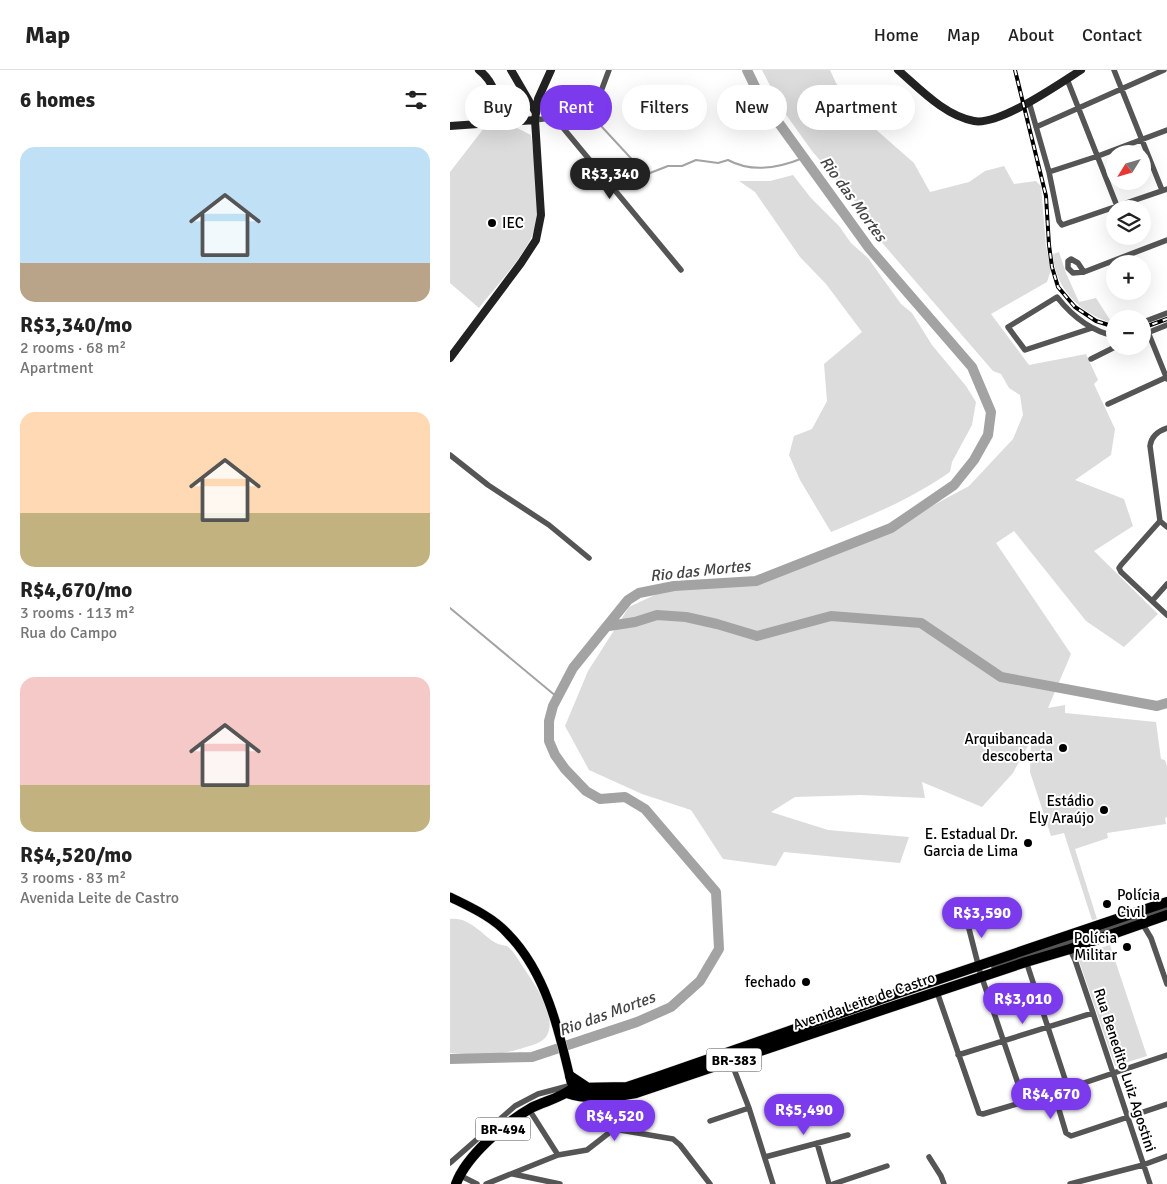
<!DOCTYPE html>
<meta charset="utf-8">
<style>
body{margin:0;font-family:Signika,sans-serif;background:#f2f2f2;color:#222;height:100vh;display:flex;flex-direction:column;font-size:19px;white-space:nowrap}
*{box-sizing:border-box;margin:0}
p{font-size:16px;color:#767676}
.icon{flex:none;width:28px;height:28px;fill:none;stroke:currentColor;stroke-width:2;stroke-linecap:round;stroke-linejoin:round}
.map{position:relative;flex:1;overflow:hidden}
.drawer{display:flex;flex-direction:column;background:#fff;width:450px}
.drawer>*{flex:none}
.guide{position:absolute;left:15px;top:15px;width:475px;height:45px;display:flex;gap:10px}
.needle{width:32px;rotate:233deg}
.fabs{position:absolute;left:656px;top:75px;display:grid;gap:10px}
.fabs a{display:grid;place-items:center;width:45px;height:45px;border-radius:50%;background:#fff;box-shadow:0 5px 20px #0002;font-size:25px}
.price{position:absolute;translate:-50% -42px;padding:0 11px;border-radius:18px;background:#7c3aed;color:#fff;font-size:16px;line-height:32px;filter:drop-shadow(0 1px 2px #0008)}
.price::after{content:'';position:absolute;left:50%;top:30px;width:15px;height:11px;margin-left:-8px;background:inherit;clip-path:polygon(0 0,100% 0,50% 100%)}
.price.active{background:#222;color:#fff}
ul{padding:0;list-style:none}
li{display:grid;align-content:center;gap:10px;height:265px;padding:0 20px}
li span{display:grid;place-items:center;height:155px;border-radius:15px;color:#555}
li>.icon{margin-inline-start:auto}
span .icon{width:90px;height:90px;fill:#fffc;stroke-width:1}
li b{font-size:21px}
h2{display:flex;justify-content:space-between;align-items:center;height:60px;padding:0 20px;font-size:21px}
.pill{padding:0 18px;border-radius:22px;background:#fff;box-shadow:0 5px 20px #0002;font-size:18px;line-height:45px}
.pill.active{background:#7c3aed;color:#fff}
header{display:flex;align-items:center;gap:30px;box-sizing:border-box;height:70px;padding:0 25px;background:#fff;border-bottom:1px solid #e0e0e0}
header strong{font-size:24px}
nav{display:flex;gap:28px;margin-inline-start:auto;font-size:18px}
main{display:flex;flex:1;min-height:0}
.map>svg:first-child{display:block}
.green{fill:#dcdcdc}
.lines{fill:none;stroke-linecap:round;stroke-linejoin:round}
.stream{stroke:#a3a3a3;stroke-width:2}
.river{stroke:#a3a3a3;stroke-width:10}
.primary-casing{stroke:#dbdbdb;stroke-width:10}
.highway-casing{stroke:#dbdbdb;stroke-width:11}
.street{stroke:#555;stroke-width:5.5}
.secondary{stroke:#222;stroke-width:8}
.primary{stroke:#000;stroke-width:9}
.highway{stroke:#000;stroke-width:10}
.rail-casing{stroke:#000;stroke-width:4}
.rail{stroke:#fff;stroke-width:2;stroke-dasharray:5.5;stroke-linecap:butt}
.poi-dot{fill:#000;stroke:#fff;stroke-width:2}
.labels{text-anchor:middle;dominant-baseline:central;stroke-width:4;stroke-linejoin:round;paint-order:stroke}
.shield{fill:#fff;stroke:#4c4c4c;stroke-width:1}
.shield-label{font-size:14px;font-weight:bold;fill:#000}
.poi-label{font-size:15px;fill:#000;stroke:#fff;text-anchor:end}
.street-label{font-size:15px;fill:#000;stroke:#fff}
.water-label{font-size:16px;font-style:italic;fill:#444;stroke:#fff}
</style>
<header>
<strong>Map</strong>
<nav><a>Home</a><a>Map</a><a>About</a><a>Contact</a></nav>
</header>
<main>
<section class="drawer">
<h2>6 homes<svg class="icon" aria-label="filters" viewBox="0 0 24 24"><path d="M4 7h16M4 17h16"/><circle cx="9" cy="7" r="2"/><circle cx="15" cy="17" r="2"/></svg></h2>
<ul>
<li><span style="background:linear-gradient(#bfe0f5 75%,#b9a48a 0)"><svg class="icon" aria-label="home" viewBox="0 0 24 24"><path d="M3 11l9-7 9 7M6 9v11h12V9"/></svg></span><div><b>R$3,340/mo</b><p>2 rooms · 68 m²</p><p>Apartment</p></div></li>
<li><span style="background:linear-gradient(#ffd9b3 65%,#c2b280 0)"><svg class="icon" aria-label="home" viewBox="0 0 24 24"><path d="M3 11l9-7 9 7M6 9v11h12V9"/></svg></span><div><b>R$4,670/mo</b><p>3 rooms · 113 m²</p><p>Rua do Campo</p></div></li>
<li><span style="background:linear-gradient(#f6c9c9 70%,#c2b280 0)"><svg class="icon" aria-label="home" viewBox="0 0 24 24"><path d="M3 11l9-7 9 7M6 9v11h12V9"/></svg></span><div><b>R$4,520/mo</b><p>3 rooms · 83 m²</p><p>Avenida Leite de Castro</p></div></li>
</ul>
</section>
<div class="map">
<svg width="717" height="1114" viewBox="0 0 717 1114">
<rect width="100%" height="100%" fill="#fff"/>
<!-- green -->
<path class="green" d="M312,0h68l6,13 21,30 57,50 16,29 39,-10 16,-11 19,-5 10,18 22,-3 5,5 5,60 5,24 -4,12 -56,32 38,51 57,-11 12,26 -4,4 21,45 -4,26 -36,25 49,19 9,27 -39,25 64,63 -34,33 -38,-26 -72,-90 -18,12 75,111 -23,54 17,-3v8l91,9 5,37 4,1 2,6v51l-2,1 1,6 -59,9 1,5 -33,11 22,70 -5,1 -28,-87 -13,3 -21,-64 1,-32 -18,33 -31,34 -60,-25 3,16 -64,-3 -66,2 -24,15 57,18 81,7 -9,26 -116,-11 -8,14 -53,-7 -32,-49 -49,-16 -53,-24 -24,-44 23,-55 41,-64 45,-21 82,-5 135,-53 78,-42 44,-47 10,-24 -3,-20 -11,-7 -8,-14 -8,-3 -122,-141 -14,-26 -45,-53 -30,-42z
M63,56l18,9c3,30 13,73 1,101 -10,22 -37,52 -53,72l-29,-25v-111l34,-44z
M343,105l18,23 28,28 12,17 17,15 33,46 11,9 20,32 34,41 10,16 -4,23 -20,37 -2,10c-37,26 -78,43 -119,60l-31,-52 -11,-25 5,-19 18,-7 15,-28 -3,-37 38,-32 -36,-48 -26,-27 -45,-65 -16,-11h31z
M609,182l7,21 13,29 17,-4 16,25c-32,-9 -58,-36 -59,-69z
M0,849c19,-3 32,16 46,24 4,2 8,2 11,3 7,5 12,15 16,21 11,16 36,51 23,70 -5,6 -13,8 -20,10 -26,9 -49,8 -76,6z
M660,875l37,111 -32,10 -38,-111z"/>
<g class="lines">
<!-- stream -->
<path class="stream" d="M140,44l49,53 11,6 18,-7h14l14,-6 22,3 10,-3c24,13 51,8 75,-2
M0,538l107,89"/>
<!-- river -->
<path class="river" d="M159,556l26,-4 22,-7 29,2 31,7 40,12 74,-20 90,7 80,54 156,29 10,-3
M0,989l82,-2 105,-35 34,-15 29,-26 19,-32 -3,-57 -71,-83 -20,-12 -25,2 -14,-8 -21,-22 -10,-14 -6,-14v-20l4,-15 20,-38 55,-68 11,-7 35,-7 82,-5 135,-53 63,-43 20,-25 14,-25 3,-23 -19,-45 -103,-119 -109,-151 -13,-27"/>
<defs>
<path id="primary" d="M0,827c20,10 43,20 58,37 38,39 51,96 63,148"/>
<path id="highway" d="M120,1006l18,12
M117,1023c19,7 50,4 69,0l255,-86 135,-45 44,-13 97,-34
M6,1114c10,-28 49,-61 75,-76 14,-7 30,-10 42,-20l54,-1 30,-10 244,-85 266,-90"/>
</defs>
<!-- primary casing -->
<use href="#primary" class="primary-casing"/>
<!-- highway casing -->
<use href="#highway" class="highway-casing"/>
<!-- street -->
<path class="street" d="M664,0l48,120
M617,9l50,127
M87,32l58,3
M579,32l20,70 10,49 3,4 105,-36
M104,47l127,153
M85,50l32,-4 25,-7 8,-15 9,-24
M586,57l128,-57
M599,102l49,-16 69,-26
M634,202l-6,-9 -7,-4 -3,2v7l5,5 11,-1 83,-32
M696,251l21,-8
M642,258l-67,22 -17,-23 49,-30c15,19 33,34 58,39
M698,262l19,47
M692,265l25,-10
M641,289l26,-13
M658,334l59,-27
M717,358c-9,3 -16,8 -17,18l10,75 7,6
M0,385l38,30 61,40 40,33
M710,451l-39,44 -2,3 2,4 46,43
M702,531l15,-17
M525,839l-7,5 -1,7 13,51 44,129
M692,853l9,15 16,46
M619,877l6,13 18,53 57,171
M576,891l42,127
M544,897l173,-58
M487,922l42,121 4,1 71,-21 113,-38
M508,985l135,-42
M280,989l19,49 24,76
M604,1023l12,40 5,3 96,-32
M161,1026l3,33
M81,1039l-1,2 28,44
M260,1051l39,-13
M367,1073l12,41
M315,1087l83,-22
M479,1087l12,19 3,8
M0,1093l65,-57 23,-12 34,-9
M63,1104l47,10
M9,1105l18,9
M36,1114l72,-29 29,-5 27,-21 59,10 7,6 30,39
M383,1114l54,-18
M620,1114l73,-19 24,-9"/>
<!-- secondary -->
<path class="secondary" d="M29,0c17,13 19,33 23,53
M61,0l25,43
M448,0c22,19 47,46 76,51 25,5 85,-37 107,-51
M0,56l85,-6
M0,288l71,-95 15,-23 5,-25 -6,-95 3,-21 13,-29"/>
<!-- primary -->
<use href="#primary" class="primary"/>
<!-- highway -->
<use href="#highway" class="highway"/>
<defs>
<path id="rail" d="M565,0l31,126 3,49 3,22 6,20 17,20 21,14 19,6
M692,258l25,-9"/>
</defs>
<!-- rail casing -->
<use href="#rail" class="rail-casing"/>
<!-- rail -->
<use href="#rail" class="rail"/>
</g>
<!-- markers -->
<g class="poi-dot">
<circle cx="42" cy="153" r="5"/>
<circle cx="613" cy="678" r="5"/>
<circle cx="654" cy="740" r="5"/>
<circle cx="578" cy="773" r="5"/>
<circle cx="657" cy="834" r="5"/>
<circle cx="677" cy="877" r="5"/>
<circle cx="356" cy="912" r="5"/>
</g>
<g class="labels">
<!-- shield labels -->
<g class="shield">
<rect x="256.5" y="978.5" width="55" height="23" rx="4"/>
<rect x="25.5" y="1047.5" width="55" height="23" rx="4"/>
</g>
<g class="shield-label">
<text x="284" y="990">BR-383</text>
<text x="53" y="1059">BR-494</text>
</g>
<!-- poi labels -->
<g class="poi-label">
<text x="52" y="153" text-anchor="start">IEC</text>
<text x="603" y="669">Arquibancada<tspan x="603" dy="17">descoberta</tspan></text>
<text x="644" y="731">Estádio<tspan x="644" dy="17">Ely Araújo</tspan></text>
<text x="568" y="764">E. Estadual Dr.<tspan x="568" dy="17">Garcia de Lima</tspan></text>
<text x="667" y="825" text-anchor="start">Polícia<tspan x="667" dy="17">Civil</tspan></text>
<text x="667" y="868">Polícia<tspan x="667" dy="17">Militar</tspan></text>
<text x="346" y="912">fechado</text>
</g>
<!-- street labels -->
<g class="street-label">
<text transform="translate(414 931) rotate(-19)">Avenida Leite de Castro</text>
<text transform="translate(675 1000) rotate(72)">Rua Benedito Luiz Agostini</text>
</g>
<!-- water labels -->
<g class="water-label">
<text transform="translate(403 129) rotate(54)">Rio das Mortes</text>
<text transform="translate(250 501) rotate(-6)">Rio das Mortes</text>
<text transform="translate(157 944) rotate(-20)">Rio das Mortes</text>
</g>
</g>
</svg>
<div class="fabs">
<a><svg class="needle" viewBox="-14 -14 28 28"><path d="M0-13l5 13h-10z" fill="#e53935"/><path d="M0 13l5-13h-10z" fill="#767676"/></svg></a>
<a><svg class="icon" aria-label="layers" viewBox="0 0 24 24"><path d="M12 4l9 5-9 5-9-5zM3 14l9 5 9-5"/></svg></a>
<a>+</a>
<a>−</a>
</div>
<b class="price active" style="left:160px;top:130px">R$3,340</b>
<b class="price" style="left:532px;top:869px">R$3,590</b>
<b class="price" style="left:573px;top:955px">R$3,010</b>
<b class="price" style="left:601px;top:1050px">R$4,670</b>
<b class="price" style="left:354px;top:1066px">R$5,490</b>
<b class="price" style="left:165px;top:1072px">R$4,520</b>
<div class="guide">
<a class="pill">Buy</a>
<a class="pill active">Rent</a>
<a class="pill">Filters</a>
<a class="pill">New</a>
<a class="pill">Apartment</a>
</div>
</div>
</main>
